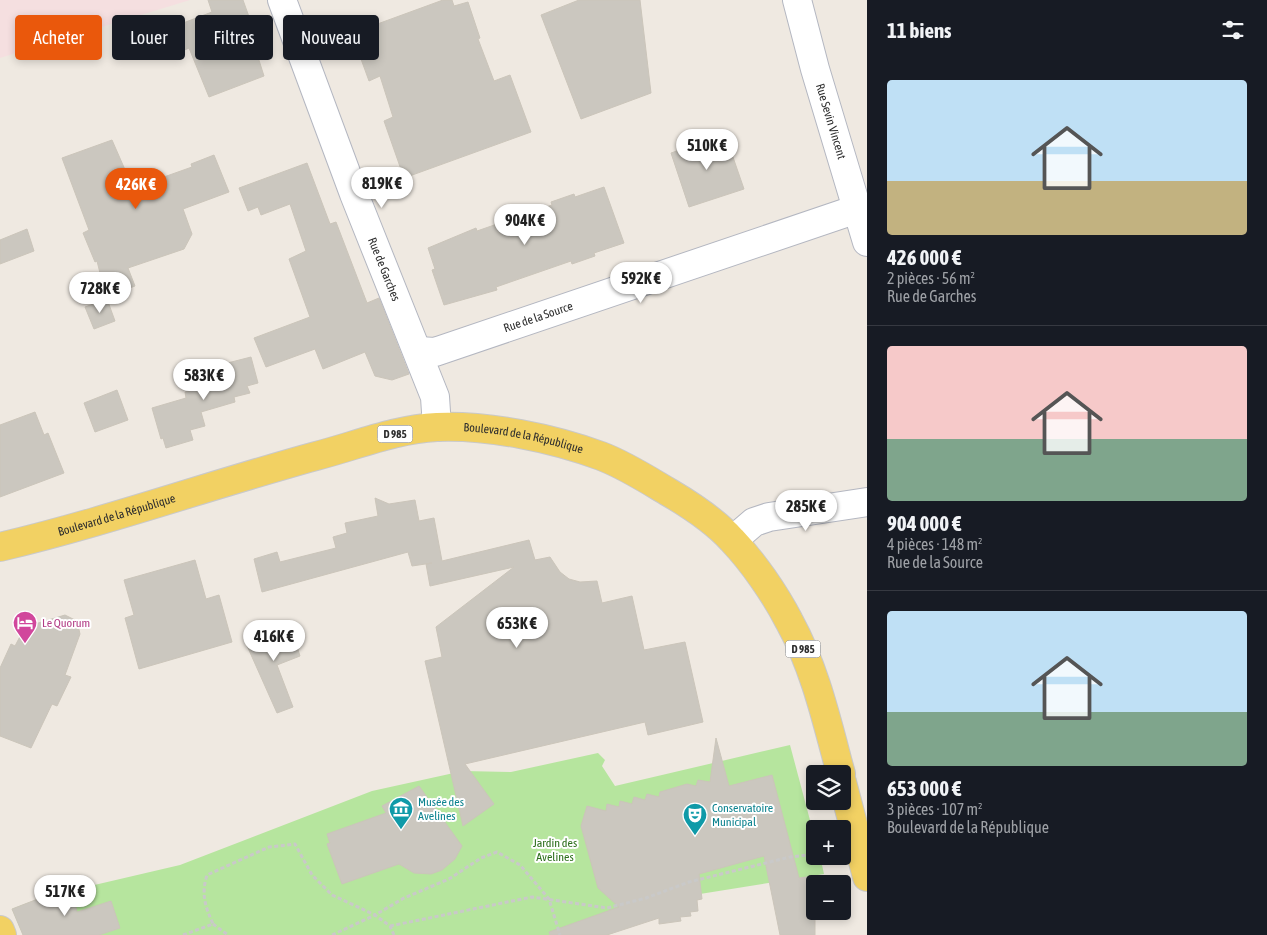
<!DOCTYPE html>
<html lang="fr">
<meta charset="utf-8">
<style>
body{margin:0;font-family:"Asap Condensed",sans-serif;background:#20242c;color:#f1f3f6;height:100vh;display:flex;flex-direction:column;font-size:19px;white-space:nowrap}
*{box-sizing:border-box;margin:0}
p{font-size:16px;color:#9ea1a6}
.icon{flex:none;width:28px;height:28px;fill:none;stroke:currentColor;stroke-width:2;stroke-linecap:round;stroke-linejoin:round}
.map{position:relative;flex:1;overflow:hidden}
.panel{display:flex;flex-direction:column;background:#171b24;width:400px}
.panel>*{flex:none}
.top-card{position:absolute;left:15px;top:15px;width:475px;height:45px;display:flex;gap:10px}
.controls{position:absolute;left:806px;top:765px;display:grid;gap:10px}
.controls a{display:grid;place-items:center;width:45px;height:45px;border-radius:5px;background:#171b24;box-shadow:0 2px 8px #0003;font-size:25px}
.price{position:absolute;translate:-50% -42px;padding:0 11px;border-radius:18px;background:#fff;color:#222;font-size:16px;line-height:32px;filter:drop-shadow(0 1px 2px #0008)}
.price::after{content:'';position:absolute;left:50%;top:30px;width:15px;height:11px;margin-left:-8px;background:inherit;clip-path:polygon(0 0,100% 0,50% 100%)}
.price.current{background:#ea580c;color:#fff}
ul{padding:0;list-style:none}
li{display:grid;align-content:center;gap:10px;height:265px;padding:0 20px}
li+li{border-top:1px solid #363941}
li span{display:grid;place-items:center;height:155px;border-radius:5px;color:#555}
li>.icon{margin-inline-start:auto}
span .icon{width:90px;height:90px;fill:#fffc;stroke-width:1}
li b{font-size:21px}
h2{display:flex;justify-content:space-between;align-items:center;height:60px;padding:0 20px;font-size:21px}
.chip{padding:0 18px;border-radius:5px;background:#171b24;box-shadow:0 2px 8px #0003;font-size:18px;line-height:45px}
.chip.current{background:#ea580c;color:#fff}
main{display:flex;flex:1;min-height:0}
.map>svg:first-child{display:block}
.medical{fill:#f5dfe0}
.green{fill:#b6e59e}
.building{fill:#cbc7bf;stroke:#cbc5ba}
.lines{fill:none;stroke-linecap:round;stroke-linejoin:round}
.minor-casing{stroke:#b4b7c1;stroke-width:30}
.major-casing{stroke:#c9c9c9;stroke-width:30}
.path{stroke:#c9c9c9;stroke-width:3;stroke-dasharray:4 2.5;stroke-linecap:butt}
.minor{stroke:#fff;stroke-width:28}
.major{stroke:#f2d163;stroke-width:28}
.labels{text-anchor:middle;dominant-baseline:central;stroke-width:4;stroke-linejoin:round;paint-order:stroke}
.shield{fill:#fff;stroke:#6d6d6d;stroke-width:1}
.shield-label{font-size:11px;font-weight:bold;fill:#2e2e2e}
.street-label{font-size:12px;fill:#2e2e2e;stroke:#fff}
.hotel-label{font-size:12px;fill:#b23c85;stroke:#fff;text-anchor:start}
.culture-label{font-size:12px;fill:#0d838f;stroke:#fff;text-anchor:start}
.park-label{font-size:12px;fill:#2c6e1b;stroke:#fff}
</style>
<main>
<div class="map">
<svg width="867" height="935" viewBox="0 0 867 935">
<rect width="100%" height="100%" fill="#efe9e1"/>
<!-- medical -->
<path class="medical" d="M0,0h190l-190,58z"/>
<!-- green -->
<path class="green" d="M790,745l25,94v17h5l4,18 -174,28 -38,27 1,4 -6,2h-584l-11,-26 31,-12 137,-32 192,-74 91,-20 48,1 87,-19 7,7 -3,6 13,20z"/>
<!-- building -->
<path class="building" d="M208,0h35l19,53 -5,1 7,22 -55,21 -20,-49 -9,4 -10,-24 42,-16z
M443,0h9l2,6 14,-4 12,36 -2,1 16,42 16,-6 21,57 -127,46 -20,-57 9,-4 -13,-41 -11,5 -12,-33 10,-4 -6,-14z
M579,0h61l11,93 -70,26 -40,-104z
M725,134l19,55 -55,18 -18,-54z
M112,140l21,48 59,-21 -1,-3 23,-9 15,37 -46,17 9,25 -8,15 -56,19 7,18 -29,11 -9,-36 -2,1 -12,-29 6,-3 -27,-72z
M307,163l23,61 6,-2 31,81 12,-5 30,76 -17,6 -17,-4 -10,-24 -42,17 -8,-20 -49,18 -12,-29 56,-21 -21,-58 17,-8 -16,-47 -29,11 -3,-8 -10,4 -9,-23z
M604,187l20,56 -30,10 1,3 -23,8 -1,-3 -75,26 1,3 -53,15 -12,-35 3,-1 -7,-21 48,-20 1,3 75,-26 -1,-3 23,-8 1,3z
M27,229l7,22 -34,13v-24z
M107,299l8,22 -21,8 -9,-22z
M251,357l7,26 -11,3 3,7 -16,4 1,5 -34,10 4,14 -15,4 3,10 -27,8 -3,-10 -2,1 -9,-31 34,-10 -1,-6 23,-7 -4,-16z
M117,390l11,30 -33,12 -11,-29z
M35,412l9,23 4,-2 16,40 -64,24v-72z
M375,498l14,6 26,-4 4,21 15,-3 8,43 87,-21 6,20 15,-3 10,15 9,7 11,3 17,-1 5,22 30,-7 12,54 41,-8 18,80 -55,13 -3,-13 -180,42 29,40 -31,22 -38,-165 17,-4 -6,-30 78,-60 -84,19 -4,-22 6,-1 -20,3 -4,-14 -146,40 -8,-33 23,-7 3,10 56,-14 -3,-11 14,-4 -2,-10 33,-7z
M195,560l11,39 13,-4 13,47 -93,27 -14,-51 9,-3 -10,-35z
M65,615l12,6 3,13 -15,41 6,2 -14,29 -5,-2 -21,44 -31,-12v-68l11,-24 4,2 10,-19z
M290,624l10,32 -23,9 16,42 -16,6 -33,-74z
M716,738l13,48 43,-11 27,103 16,-2v59h-35l-16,-79 -65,18 3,25 -5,1 1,11 -8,1 1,4 -11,1 1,4 -22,3v-6l-52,17h-57l-1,-3 70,-25 -21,-19 -17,-62 6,-20 19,5 1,-7 12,3 1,-6 12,3 2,-7 11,3 2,-6 12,3 1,-5 27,-8 9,2 2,-6 12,2z
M419,786l43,60 -7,13 -13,11 -11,4 -17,-1 -15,-9 -57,20 -15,-40 3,-1 -3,-9 59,-21 -4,-7z
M72,891l5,21 34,-11 9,27 -21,7h-76l-11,-26 31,-12z"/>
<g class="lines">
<defs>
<g id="minor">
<path id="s1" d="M282,0l72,194 81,203 2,30"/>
<path id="s2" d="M797,0l18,69 52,173"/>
<path id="s3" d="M418,351l17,1 422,-143"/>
<path d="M733,540l21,-18 15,-5 98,-15"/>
</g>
<g id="major">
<path id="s4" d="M0,547c106,-25 210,-62 316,-91 39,-10 80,-27 121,-29 52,-2 115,11 164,29 24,9 47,24 69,37 22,13 45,28 62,47 21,22 43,54 57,81 26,47 38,101 52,153"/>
<path d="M842,782l25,95"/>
<path d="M0,930l2,5"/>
</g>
</defs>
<!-- minor casing -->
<use href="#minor" class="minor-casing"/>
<!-- major casing -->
<use href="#major" class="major-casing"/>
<!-- path -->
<path class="path" d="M213,924l15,11
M390,926l142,-29 75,11 39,-10 43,-16 101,-25 25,-3
M183,935l30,-11c-8,-18 -12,-30 -6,-49l62,-28 26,-3 17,31 20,20 43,20
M332,935l43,-20
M394,935l-4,-9 -15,-11 29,-17 45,-19 32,-21 16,-6 23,13 29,34 11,36"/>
<!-- minor -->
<use href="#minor" class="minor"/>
<!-- major -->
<use href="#major" class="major"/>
</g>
<!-- icons -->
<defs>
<symbol id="hotel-pin" viewBox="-11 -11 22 30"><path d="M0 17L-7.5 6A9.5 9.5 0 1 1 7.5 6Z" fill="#d1479c" stroke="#fff"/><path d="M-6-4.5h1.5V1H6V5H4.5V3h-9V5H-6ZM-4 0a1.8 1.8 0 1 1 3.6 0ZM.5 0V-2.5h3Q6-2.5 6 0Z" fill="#fff"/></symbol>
<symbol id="museum-pin" viewBox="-11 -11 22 30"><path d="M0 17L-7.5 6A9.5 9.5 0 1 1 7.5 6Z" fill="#0f9aa8" stroke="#fff"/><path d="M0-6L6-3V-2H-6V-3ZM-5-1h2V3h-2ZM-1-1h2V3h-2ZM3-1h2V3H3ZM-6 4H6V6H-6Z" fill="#fff"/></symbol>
<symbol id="theatre-pin" viewBox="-11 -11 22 30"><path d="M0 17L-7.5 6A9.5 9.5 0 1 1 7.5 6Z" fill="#0f9aa8" stroke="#fff"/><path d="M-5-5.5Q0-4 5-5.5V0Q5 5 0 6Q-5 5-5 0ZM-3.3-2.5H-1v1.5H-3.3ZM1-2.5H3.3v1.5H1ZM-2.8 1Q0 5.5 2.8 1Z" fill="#fff"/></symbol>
</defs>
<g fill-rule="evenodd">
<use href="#hotel-pin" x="11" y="609" width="28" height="38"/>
<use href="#museum-pin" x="387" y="795" width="28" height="38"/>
<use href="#theatre-pin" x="681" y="801" width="28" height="38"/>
</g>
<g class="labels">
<!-- shield labels -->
<g class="shield">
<rect x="377.5" y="425.5" width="35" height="17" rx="4"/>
<rect x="785.5" y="640.5" width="35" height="17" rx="4"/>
</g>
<g class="shield-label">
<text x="395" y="434">D 985</text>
<text x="803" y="649">D 985</text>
</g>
<!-- street labels -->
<g class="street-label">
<text stroke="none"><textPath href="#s2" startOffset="126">Rue Sevin Vincent</textPath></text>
<text stroke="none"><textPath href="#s1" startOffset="288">Rue de Garches</textPath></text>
<text stroke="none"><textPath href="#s3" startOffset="126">Rue de la Source</textPath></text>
<text stroke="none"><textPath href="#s4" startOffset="541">Boulevard de la République</textPath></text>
<text stroke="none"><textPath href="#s4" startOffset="121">Boulevard de la République</textPath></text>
</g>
<!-- hotel labels -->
<g class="hotel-label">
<text x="42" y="623">Le Quorum</text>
</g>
<!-- culture labels -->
<g class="culture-label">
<text x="418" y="802">Musée des<tspan x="418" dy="14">Avelines</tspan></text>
<text x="712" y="808">Conservatoire<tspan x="712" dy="14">Municipal</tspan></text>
</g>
<!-- park labels -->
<g class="park-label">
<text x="555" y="843">Jardin des<tspan x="555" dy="14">Avelines</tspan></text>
</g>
</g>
</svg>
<div class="controls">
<a><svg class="icon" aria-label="layers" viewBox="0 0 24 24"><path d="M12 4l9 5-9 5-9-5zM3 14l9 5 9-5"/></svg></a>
<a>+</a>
<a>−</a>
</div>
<b class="price" style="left:707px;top:171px">510K €</b>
<b class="price" style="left:382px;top:209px">819K €</b>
<b class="price current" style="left:136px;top:210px">426K €</b>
<b class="price" style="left:525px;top:246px">904K €</b>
<b class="price" style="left:641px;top:304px">592K €</b>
<b class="price" style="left:100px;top:314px">728K €</b>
<b class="price" style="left:204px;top:401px">583K €</b>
<b class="price" style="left:806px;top:532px">285K €</b>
<b class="price" style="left:517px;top:649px">653K €</b>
<b class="price" style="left:274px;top:662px">416K €</b>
<b class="price" style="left:65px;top:917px">517K €</b>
<div class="top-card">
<a class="chip current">Acheter</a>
<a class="chip">Louer</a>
<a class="chip">Filtres</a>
<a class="chip">Nouveau</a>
</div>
</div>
<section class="panel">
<h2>11 biens<svg class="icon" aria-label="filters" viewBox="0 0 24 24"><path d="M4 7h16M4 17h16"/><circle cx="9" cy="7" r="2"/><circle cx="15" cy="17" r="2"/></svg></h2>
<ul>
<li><span style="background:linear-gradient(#bfe0f5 65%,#c2b280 0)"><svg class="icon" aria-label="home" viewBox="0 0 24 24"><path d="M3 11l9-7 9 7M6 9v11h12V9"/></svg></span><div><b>426 000 €</b><p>2 pièces · 56 m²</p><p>Rue de Garches</p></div></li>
<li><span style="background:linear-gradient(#f6c9c9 60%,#7fa58c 0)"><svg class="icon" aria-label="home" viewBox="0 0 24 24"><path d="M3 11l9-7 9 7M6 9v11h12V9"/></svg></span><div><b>904 000 €</b><p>4 pièces · 148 m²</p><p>Rue de la Source</p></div></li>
<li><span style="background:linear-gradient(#bfe0f5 65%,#7fa58c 0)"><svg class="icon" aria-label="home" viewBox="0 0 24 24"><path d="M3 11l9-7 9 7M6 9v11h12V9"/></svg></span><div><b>653 000 €</b><p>3 pièces · 107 m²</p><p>Boulevard de la République</p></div></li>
</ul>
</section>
</main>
